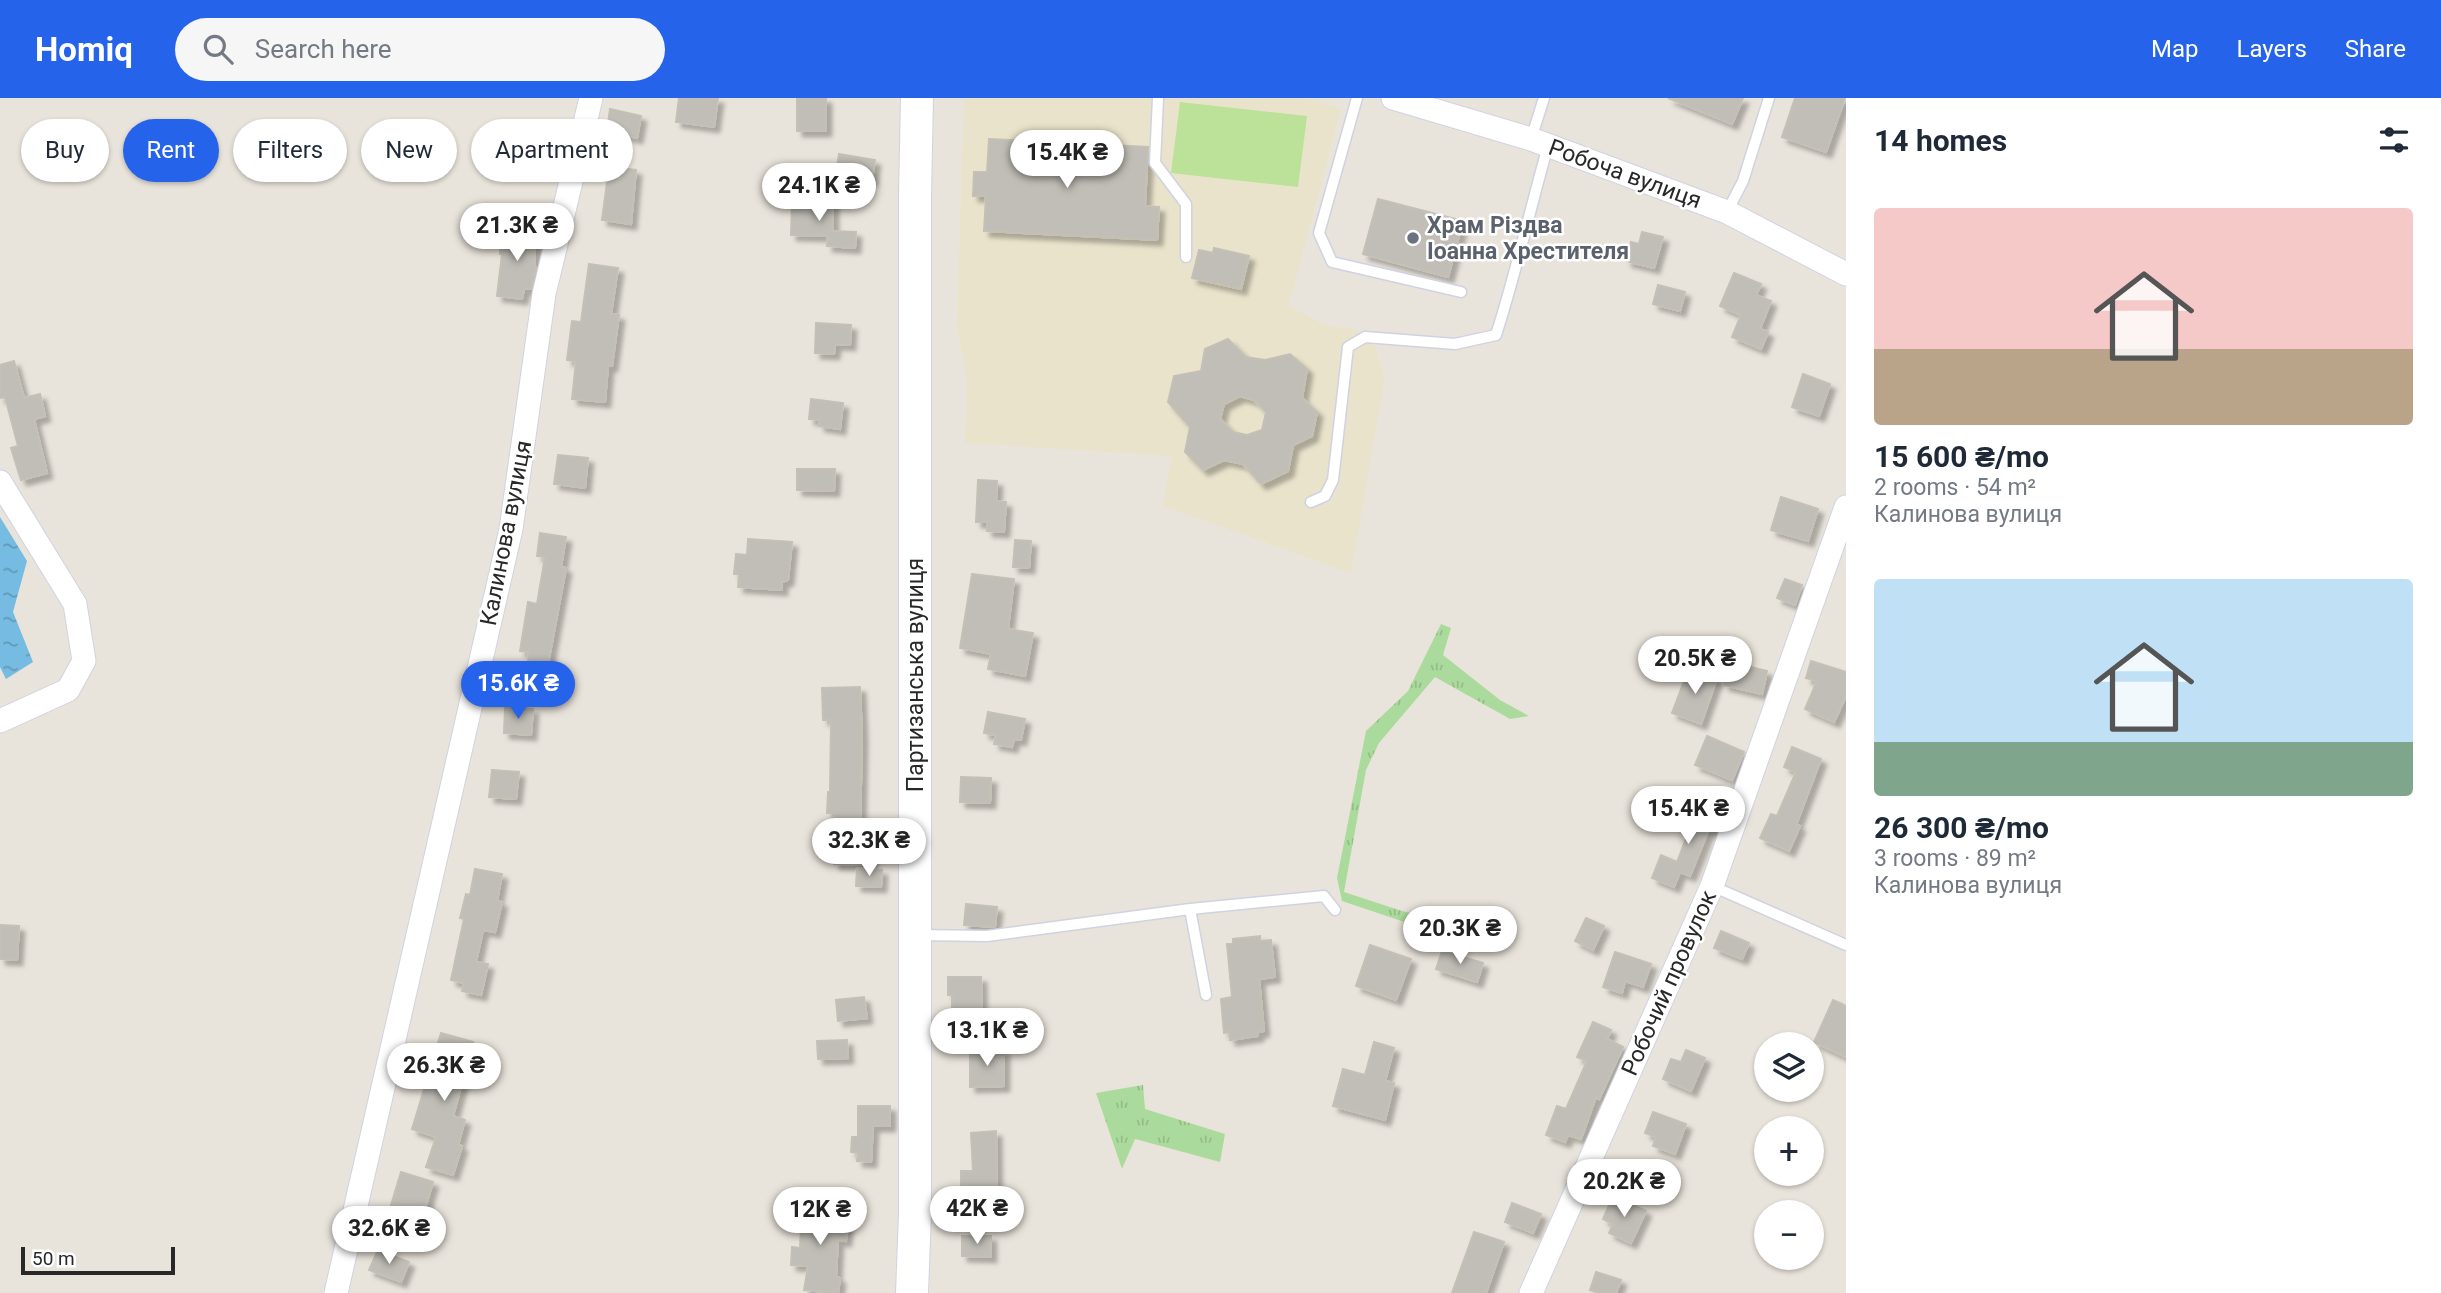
<!DOCTYPE html>
<meta charset="utf-8">
<style>
body{margin:0;font-family:Roboto,sans-serif;background:#f6f6f7;color:#1f2937;height:100vh;display:flex;flex-direction:column;font-size:26px;white-space:nowrap}
*{box-sizing:border-box;margin:0}
p{font-size:23px;color:#747a83}
.icon{flex:none;width:38px;height:38px;fill:none;stroke:currentColor;stroke-width:2;stroke-linecap:round;stroke-linejoin:round}
.map{position:relative;flex:1;overflow:hidden}
.details{display:flex;flex-direction:column;background:#fff;width:595px}
.details>*{flex:none}
.banner{position:absolute;left:21px;top:21px;width:665px;height:63px;display:flex;gap:14px}
.buttons{position:absolute;left:1754px;top:934px;display:grid;gap:14px}
.buttons a{display:grid;place-items:center;width:70px;height:70px;border-radius:50%;background:#fff;box-shadow:0 2px 5px #0004;font-size:35px}
.scale{position:absolute;left:21px;bottom:18px;width:154px;box-sizing:border-box;padding-left:7px;border:4px solid #282828;border-top:0;font-size:19px;line-height:24px;white-space:nowrap;color:#282828;-webkit-text-stroke:5px #fff;paint-order:stroke}
.price{position:absolute;translate:-50% -60px;padding:0 16px;border-radius:24px;background:#fff;color:#222;font-size:23px;line-height:46px;filter:drop-shadow(0 2px 4px #0008)}
.price::after{content:'';position:absolute;left:50%;top:42px;width:21px;height:16px;margin-left:-10px;background:inherit;clip-path:polygon(0 0,100% 0,50% 100%)}
.price.on{background:#2563eb;color:#fff}
ul{padding:0;list-style:none}
li{display:grid;align-content:center;gap:14px;height:371px;padding:0 28px}
li span{display:grid;place-items:center;height:217px;border-radius:7px;color:#555}
li>.icon{margin-inline-start:auto}
span .icon{width:126px;height:126px;fill:#fffc;stroke-width:1}
li b{font-size:30px}
h2{display:flex;justify-content:space-between;align-items:center;height:84px;padding:0 28px;font-size:30px}
.chip{padding:0 24px;border-radius:32px;background:#fff;box-shadow:0 2px 5px #0004;font-size:24px;line-height:63px}
.chip.on{background:#2563eb;color:#fff}
header{display:flex;align-items:center;gap:42px;box-sizing:border-box;height:98px;padding:0 35px;background:#2563eb;color:#fff}
header strong{font-size:33px}
nav{display:flex;gap:38px;margin-inline-start:auto;font-size:24px}
.search{width:490px;height:63px;background:#f6f6f7;display:flex;align-items:center;gap:18px;box-sizing:border-box;padding:0 24px;border-radius:38px;color:#747a83;font-size:26px}
main{display:flex;flex:1;min-height:0}
.map>svg:first-child{display:block}
.education{fill:#e9e3cb}
.grass{fill:url(#grass-tufts)}
.pitch{fill:#bbe298}
.water{fill:url(#water-ripples)}
.building{fill:#c1beb7;stroke:#c4c0b5;stroke-width:2;fill-rule:evenodd;filter:url(#shadow)}
.lines{fill:none;stroke-linecap:round;stroke-linejoin:round}
.service-casing{stroke:#d0d2e0;stroke-width:13}
.minor-casing{stroke:#d0d2e0;stroke-width:25}
.secondary-casing{stroke:#d0d2e0;stroke-width:34}
.service{stroke:#fff;stroke-width:10}
.minor{stroke:#fff;stroke-width:23}
.secondary{stroke:#fff;stroke-width:32}
.worship-dot{fill:#6b7280;stroke:#fff;stroke-width:2.5}
.labels{text-anchor:middle;dominant-baseline:central;stroke-width:5;stroke-linejoin:round;paint-order:stroke}
.street-label{font-size:23px;fill:#282828;stroke:#fff}
.worship-label{font-size:23px;font-weight:bold;fill:#5b616d;stroke:#fff;text-anchor:start}
</style>
<header>
<strong>Homiq</strong>
<div class="search"><svg class="icon" aria-label="search" viewBox="0 0 24 24"><circle cx="10" cy="10" r="6"/><path d="M15 15l6 6"/></svg>Search here</div>
<nav><a>Map</a><a>Layers</a><a>Share</a></nav>
</header>
<main>
<div class="map">
<svg width="1846" height="1195" viewBox="0 0 1846 1195">
<defs>
<pattern id="grass-tufts" width="24" height="20" patternUnits="userSpaceOnUse" patternTransform="scale(1.75)"><rect width="24" height="20" fill="#abdb9c"/><path d="M3 7l-1-3M5 7V3M7 7l1-3M15 17l-1-3M17 17v-4M19 17l1-3" fill="none" stroke="#93bc86"/></pattern>
<pattern id="water-ripples" width="26" height="14" patternUnits="userSpaceOnUse" patternTransform="scale(1.75)"><rect width="26" height="14" fill="#76bbe2"/><path d="M2 4q2-2 4 0t4 0M15 11q2-2 4 0t4 0" fill="none" stroke="#6198b7"/></pattern>
<filter id="shadow"><feDropShadow dx="5.5" dy="5.5" stdDeviation="2" flood-color="#0004"/></filter>
</defs>
<rect width="100%" height="100%" fill="#e9e4db"/>
<!-- education -->
<path class="education" d="M964,0h341l36,10 -52,198 36,19 32,5 18,15 10,33 -34,195 -188,-67 9,-50 -207,-13 2,-61 -10,-56z"/>
<!-- grass -->
<path class="grass" d="M1441,526l10,4 -8,27 57,45 29,16 -19,3 -75,-42 -56,66 -13,27 -22,122 58,19 60,14 -7,14 -113,-38 -5,-23 29,-147 42,-40z
M1143,987l2,24 80,25 -5,28 -85,-23 -13,30 -26,-76z"/>
<!-- pitch -->
<path class="pitch" d="M1180,4l127,14 -9,71 -127,-14z"/>
<!-- water -->
<path class="water" d="M0,419l27,44 -14,51 20,50 -27,17 -6,-12z"/>
<!-- building -->
<path class="building" d="M679,0h39l-4,29 -38,-5z
M797,0h29v33h-29z
M1668,0h75l-11,26z
M1795,0h50l-19,54 -44,-15z
M610,11l31,7 -4,22 -30,-7z
M523,23l32,4 -2,20 -12,-1 -1,7 -19,-2z
M989,41l159,8 -3,59 14,1 -2,33 -173,-9 2,-35h-13l1,-24h13z
M839,56l36,6 -3,20 -36,-6z
M609,69l27,3 -5,54 -29,-4z
M1378,101l85,22 -15,56 -85,-23z
M792,102h41v31l23,1 -1,16 -28,-2 1,-10 -37,-1z
M501,131l35,2 -2,35 2,1 -5,22h-7l-2,10 -25,-3 5,-42h-2z
M1642,134l21,5 -9,31 -28,-7 5,-19 8,2z
M1214,150l35,8 -8,33 -49,-11 7,-28 14,3z
M589,166l29,4 -7,46 8,1 -7,51h-4l-3,36 -33,-3 4,-38 -9,-1 5,-39 9,1z
M1734,175l27,11 -5,11 15,6 -11,28 8,3 -7,17 -29,-12 9,-22 -21,-9z
M1658,187l27,7 -5,19 -27,-7z
M816,225l35,2 -1,20 -15,-1 -1,10 -19,-1z
M1228,241l18,18 19,3 25,-6 17,15 -5,29 15,14 -5,24 -19,9 -5,26 -27,13 -18,-20 -19,-4 -21,10 -18,-18 5,-25 -22,-25 6,-26 27,-5 4,-22zM1240,298l14,4 12,12 -4,18 -15,5 -14,-3 -13,-13 4,-15z
M14,263l10,37 16,-4 5,22 -11,3 13,54 -26,7 -10,-32 7,-2 -13,-49 -5,1v-33z
M1803,276l27,10 -11,32 -27,-9z
M811,301l32,4 -3,26 -21,-3 1,-6 -11,-1z
M558,357l30,3 -3,30 -31,-4z
M797,371h38l-1,22 -37,-1z
M978,382l19,1 -1,20 10,1 -2,30 -17,-1v-9h-11z
M1781,399l37,12 -10,32 -37,-11z
M540,435l26,4 -5,30 5,1 -18,96 -20,-2 1,-10 -9,-1 8,-49 9,2 8,-47 -8,-1z
M748,441l44,3 -4,38 -6,2v8l-44,-3 1,-13h-5l2,-20 11,1z
M1015,442l16,1 -2,27 -16,-1z
M972,476l42,5 -6,50 25,4 -8,43 -37,-7 3,-15 -31,-6z
M1785,481l17,6 -7,20 -18,-7z
M1811,563l35,11v24l-12,26 -29,-13 12,-28 -11,-3z
M1730,564l37,9 -5,23 -38,-9z
M1689,570l28,10 -16,46 -29,-11z
M860,589l2,49 -2,100 12,1 -1,28 -37,-1 1,-51h-8l1,-21h2l1,-72h-8l-1,-32z
M505,609l28,2 -2,26 -27,-2z
M988,614l37,7 -4,21 -7,-1 -2,8 -18,-3 2,-9 -12,-2z
M1707,638l37,16 -12,28 -37,-15z
M1792,649l29,12 -25,66 4,1 -11,25 -29,-13 11,-24 6,2 19,-44 -12,-5z
M492,672l27,2 -3,27 -27,-2z
M961,679l30,1 -1,25 -30,-1z
M1693,704l27,9 -7,19 -4,-1 -19,47 -10,-4 -6,15 -22,-9 9,-23 16,7 15,-39 -6,-2z
M857,770l25,2 -1,17 -25,-1z
M475,771l27,5 -5,27 5,1 -7,30 -12,-2 -7,32 12,2 -7,31 -19,-4 2,-8 -13,-3 13,-61 -4,-1 6,-24 4,1z
M966,806l31,3 -2,20 -31,-2z
M1586,820l18,8 -11,24 -18,-9z
M0,827l19,1 -2,34 -17,-1z
M1721,833l28,12 -7,16 -28,-11z
M1260,838v5l11,-1 4,37 -16,2 5,52 -6,1v4l-28,4 -1,-8 -5,1 -3,-34 11,-2 -5,-53h6v-5z
M1370,847l41,14 -15,41 -40,-14z
M1442,853l41,12 -6,19 -41,-13z
M1615,854l36,12 -8,23 -18,-6 -3,12 -19,-6z
M948,879h33l1,56h-30v-38h-4z
M864,899l3,21 -29,3 -2,-21z
M1833,902l13,6v51l-32,-15z
M1593,924l18,8 -4,9 16,8 -24,52 -3,-2 -15,42 -13,-4 -3,7 -19,-7 11,-29 9,3 21,-48 -10,-4z
M441,935l32,9 -20,74 12,4 -7,25 4,1 -9,29 -27,-8 10,-30 -24,-8z
M847,942l1,18 -30,1 -1,-18z
M1374,944l20,6 -9,33 9,2 -9,37 -52,-14 10,-37 22,6z
M970,952h34v36l-34,1z
M1686,952l19,8 -14,33 -28,-12 8,-20 10,3z
M858,1008h32v20h-17l-2,36 -14,-1 1,-8 -7,-1 1,-15h6z
M1653,1014l33,12 -11,30 -22,-8 3,-9 -11,-4z
M996,1033l1,72 -19,1v-8h-17v-25h12l-2,-38z
M401,1074l32,10 -10,33 -32,-10z
M1613,1098l33,15 -15,32 -22,-10 4,-9 -10,-5z
M1512,1105l29,11 -8,19 -28,-11z
M802,1106l37,2 -1,16h9l-1,19 -8,-1 -2,37 4,1 -2,15 -34,-3 4,-24 -17,-1 1,-18 8,1z
M374,1114l17,5 -8,27 -17,-4z
M1474,1134l30,10 -18,51h-34z
M962,1138h29v21l-29,-1z
M378,1152l31,12 -8,20 -32,-12z
M1596,1174l25,8 -5,13h-16l-10,-3z"/>
<g class="lines">
<defs>
<path id="service" d="M1158,0l-3,65 31,41v53
M1357,0l-38,135 13,29 129,30
M1531,41l13,-41
M1727,114l16,-31 26,-83
M1311,404l14,-6 8,-16 15,-133 17,-10 90,7 41,-9c20,-62 34,-126 52,-189
M1712,788l134,59
M1190,811l16,86
M918,837l69,1 203,-27 134,-13 11,14"/>
<path id="minor" d="M1393,0l138,41 196,73 119,62
M0,384l75,122 9,57 -16,29 -68,31
M336,1195l175,-764 33,-235 47,-196
M1531,1195l181,-407 134,-379"/>
<path id="secondary" d="M912,1195l3,-80v-1017l2,-98"/>
</defs>
<!-- service casing -->
<use href="#service" class="service-casing"/>
<!-- minor casing -->
<use href="#minor" class="minor-casing"/>
<!-- secondary casing -->
<use href="#secondary" class="secondary-casing"/>
<!-- service -->
<use href="#service" class="service"/>
<!-- minor -->
<use href="#minor" class="minor"/>
<!-- secondary -->
<use href="#secondary" class="secondary"/>
</g>
<!-- markers -->
<circle class="worship-dot" cx="1413" cy="140" r="7"/>
<g class="labels">
<!-- street labels -->
<g class="street-label">
<text transform="translate(1625 76) rotate(20)">Робоча вулиця</text>
<text transform="translate(506 435) rotate(-79)">Калинова вулиця</text>
<text transform="translate(915 577) rotate(-90)">Партизанська вулиця</text>
<text transform="translate(1669 885) rotate(-66)">Робочий провулок</text>
</g>
<!-- worship labels -->
<g class="worship-label">
<text x="1427" y="127">Храм Різдва<tspan x="1427" dy="26">Іоанна Хрестителя</tspan></text>
</g>
</g>
</svg>
<div class="buttons">
<a><svg class="icon" aria-label="layers" viewBox="0 0 24 24"><path d="M12 4l9 5-9 5-9-5zM3 14l9 5 9-5"/></svg></a>
<a>+</a>
<a>−</a>
</div>
<div class="scale">50 m</div>
<b class="price" style="left:1067px;top:92px">15.4K ₴</b>
<b class="price" style="left:819px;top:125px">24.1K ₴</b>
<b class="price" style="left:517px;top:165px">21.3K ₴</b>
<b class="price" style="left:1695px;top:598px">20.5K ₴</b>
<b class="price on" style="left:518px;top:623px">15.6K ₴</b>
<b class="price" style="left:1688px;top:748px">15.4K ₴</b>
<b class="price" style="left:869px;top:780px">32.3K ₴</b>
<b class="price" style="left:1460px;top:868px">20.3K ₴</b>
<b class="price" style="left:987px;top:970px">13.1K ₴</b>
<b class="price" style="left:444px;top:1005px">26.3K ₴</b>
<b class="price" style="left:1624px;top:1121px">20.2K ₴</b>
<b class="price" style="left:977px;top:1148px">42K ₴</b>
<b class="price" style="left:820px;top:1149px">12K ₴</b>
<b class="price" style="left:389px;top:1168px">32.6K ₴</b>
<div class="banner">
<a class="chip">Buy</a>
<a class="chip on">Rent</a>
<a class="chip">Filters</a>
<a class="chip">New</a>
<a class="chip">Apartment</a>
</div>
</div>
<section class="details">
<h2>14 homes<svg class="icon" aria-label="filters" viewBox="0 0 24 24"><path d="M4 7h16M4 17h16"/><circle cx="9" cy="7" r="2"/><circle cx="15" cy="17" r="2"/></svg></h2>
<ul>
<li><span style="background:linear-gradient(#f6c9c9 65%,#b9a48a 0)"><svg class="icon" aria-label="home" viewBox="0 0 24 24"><path d="M3 11l9-7 9 7M6 9v11h12V9"/></svg></span><div><b>15 600 ₴/mo</b><p>2 rooms · 54 m²</p><p>Калинова вулиця</p></div></li>
<li><span style="background:linear-gradient(#bfe0f5 75%,#7fa58c 0)"><svg class="icon" aria-label="home" viewBox="0 0 24 24"><path d="M3 11l9-7 9 7M6 9v11h12V9"/></svg></span><div><b>26 300 ₴/mo</b><p>3 rooms · 89 m²</p><p>Калинова вулиця</p></div></li>
</ul>
</section>
</main>
